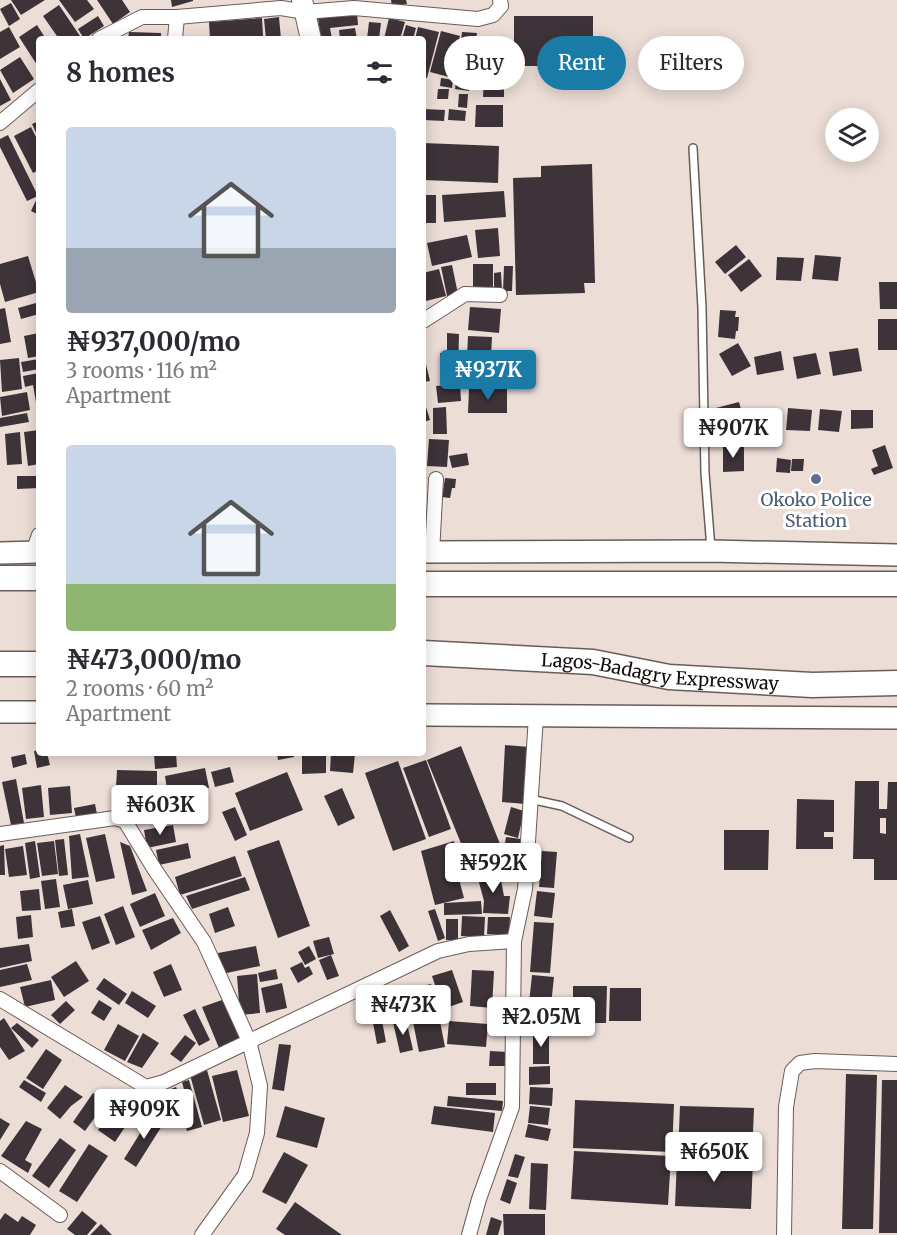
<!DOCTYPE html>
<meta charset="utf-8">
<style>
body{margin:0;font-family:Merriweather,serif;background:#f2f2f3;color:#2b2b33;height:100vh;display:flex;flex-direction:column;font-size:22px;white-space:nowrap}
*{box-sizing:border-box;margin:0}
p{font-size:20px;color:#7c7c81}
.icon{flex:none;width:33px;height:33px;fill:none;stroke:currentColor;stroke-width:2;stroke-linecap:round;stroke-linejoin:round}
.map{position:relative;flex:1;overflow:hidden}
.details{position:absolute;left:36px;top:36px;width:390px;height:720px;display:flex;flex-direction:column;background:#fff;border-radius:6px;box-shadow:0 3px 15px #0003}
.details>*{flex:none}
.banner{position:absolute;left:444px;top:36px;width:363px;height:54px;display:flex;gap:12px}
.buttons{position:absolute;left:825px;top:108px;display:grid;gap:12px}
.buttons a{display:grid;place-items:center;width:54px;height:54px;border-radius:50%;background:#fff;box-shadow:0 3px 15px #0003;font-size:30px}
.price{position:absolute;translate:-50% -51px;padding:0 14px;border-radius:6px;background:#fff;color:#222;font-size:20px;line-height:39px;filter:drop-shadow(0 2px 3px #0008)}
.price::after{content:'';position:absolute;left:50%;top:36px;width:18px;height:14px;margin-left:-9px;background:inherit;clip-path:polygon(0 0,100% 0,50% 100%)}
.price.selected{background:#1a7ba7;color:#fff}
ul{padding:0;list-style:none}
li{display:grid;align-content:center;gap:12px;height:318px;padding:0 30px}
li span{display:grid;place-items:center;height:186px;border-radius:6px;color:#555}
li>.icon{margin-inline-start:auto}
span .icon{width:108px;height:108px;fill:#fffc;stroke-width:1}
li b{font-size:26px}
h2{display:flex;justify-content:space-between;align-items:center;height:72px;padding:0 30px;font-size:26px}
.tag{padding:0 21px;border-radius:27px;background:#fff;box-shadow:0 3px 15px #0003;font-size:21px;line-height:54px}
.tag.selected{background:#1a7ba7;color:#fff}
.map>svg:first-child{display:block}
.building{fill:#3d3339;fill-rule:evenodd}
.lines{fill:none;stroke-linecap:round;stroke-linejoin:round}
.lane-casing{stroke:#6a5d57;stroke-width:10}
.street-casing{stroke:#6a5d57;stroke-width:16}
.secondary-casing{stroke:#6a5d57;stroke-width:22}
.primary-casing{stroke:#6a5d57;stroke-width:24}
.highway-casing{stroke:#6a5d57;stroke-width:27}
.lane{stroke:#fff;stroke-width:7}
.street{stroke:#fff;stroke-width:14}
.secondary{stroke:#fff;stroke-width:20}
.primary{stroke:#fff;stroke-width:21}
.highway{stroke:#fff;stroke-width:24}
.service-dot{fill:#5c6f8a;stroke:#fff;stroke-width:2}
.labels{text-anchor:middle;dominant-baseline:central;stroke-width:6;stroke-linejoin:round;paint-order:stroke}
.service-label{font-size:18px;fill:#4e5e75;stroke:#fff}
.street-label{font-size:18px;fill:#110c0a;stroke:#fff}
</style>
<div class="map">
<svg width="897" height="1235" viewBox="0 0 897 1235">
<rect width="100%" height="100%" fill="#ecddd6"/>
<!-- building -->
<path class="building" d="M11,0h34l-24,15z
M59,0h28l7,9 -19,13z
M97,0h25l8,12 -17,12z
M171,0h22v1l-21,6z
M391,0h15l1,4 -15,3z
M11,3l9,16 -11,7 -9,-17z
M59,5l23,34h-23l-16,-23z
M357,13l1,12 -28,3 2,11h-11l-3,-21z
M98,16l6,10 -20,13 -6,-10z
M514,16h79v50h-79z
M279,17l2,22h-15l-2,-20z
M262,18l1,18 -53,3 -1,-17z
M389,18l16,4 -5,17h-16z
M369,22l12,1 -2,16h-12z
M37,25l9,14h-7v29l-20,-31z
M406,25l10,3 -3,11h-11z
M9,27l11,20 -20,12v-27z
M418,27l21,5 -12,46 -4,-1v-38h-8z
M355,28l2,11h-17l-1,-9z
M441,31l19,5 -11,41 -19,-5z
M129,32l32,1v6h-33z
M462,32l15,1 -8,58 -14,-2z
M491,42h13l-1,11h-12z
M20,57l14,22 -21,14 -13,-23z
M441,78l12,2 -1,8 -12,-2z
M0,79l11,21 -11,6z
M484,79h20v18h-21z
M438,89h11l-1,10h-11z
M459,94h9l-1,14 -9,-1z
M476,105h27v22h-28z
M423,109l22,1 -1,11 -21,-1z
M449,109l17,2 -1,10 -17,-1z
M39,121v18l-7,-15z
M31,127l8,16v27l-6,3 -19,-37z
M8,135l30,61 -11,5 -27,-54v-8z
M423,143l76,3 -1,37 -75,-3z
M592,164l3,119h-11l1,10 -69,2 -3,-117 28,-1v-11z
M504,191l2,26 -62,5 -2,-27z
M39,194v21l-8,-4z
M423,195h13v28h-13z
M498,228l2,28 -22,2 -3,-28z
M467,235l5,22 -40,9 -5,-23z
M736,245l10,12 -21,17 -10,-12z
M815,255l26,2 -3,24 -26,-2z
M28,256l11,36 -34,10 -5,-18v-20z
M777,257l27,1 -3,23 -25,-1z
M749,259l13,17 -21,16 -13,-17z
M473,264h20v30h-20z
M452,265l6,29 -11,2 -6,-29z
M504,266h9l-1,25h-9z
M439,269l7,27 -20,5 -3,-13v-15z
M501,272l1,19h-8v-18z
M879,282h18v27h-17z
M36,303l3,11 -18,5 -3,-11z
M470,307l31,2 -2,24 -31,-3z
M5,308l6,34 -11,2v-35z
M720,310l16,1 -1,6h4l-1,14h-2l-1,8 -17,-2z
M878,319h19v31h-19z
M39,333v23l-11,2 -4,-22z
M447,333l12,1 -1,41h-6v-23h-5z
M468,336l24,1 -2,41 -24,-1z
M738,343l13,23 -19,10 -13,-22z
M858,348l4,23 -29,5 -4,-24z
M781,351l3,19 -27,5 -3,-18z
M423,352l7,29 -7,1z
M494,352l6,1 -1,21h-6z
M440,353h11l-1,20h-10z
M816,353l5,21 -24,5 -4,-22z
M19,358l3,31 -20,3 -2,-32z
M39,359v10l-16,3 -2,-10z
M39,373v41h-1l-5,-29 -8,2 -2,-11z
M460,384l1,17 -23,2 -2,-17z
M469,388h38v25h-39z
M27,392l3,18 -28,6 -2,-19z
M423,397l7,23 -7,2z
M739,402l6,22 -23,6 -6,-22z
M446,407l1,27h-14v-26z
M788,408l24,2 -2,21 -24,-1z
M753,409h24l-1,21 -23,-1z
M820,409l22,2 -3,21 -21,-2z
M851,410h22v18l-22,1z
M27,413l2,9 -29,5v-9z
M39,430v34l-11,2 -4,-34z
M20,432l2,32 -15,1 -2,-31z
M429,439l20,1 -2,27 -20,-1z
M885,445l8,23 -19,7 -3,-6 7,-3 -6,-16z
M723,447h21v24l-21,1z
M467,453l2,12 -17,3 -3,-12z
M777,458l14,2 -1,13 -14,-1z
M792,459h12l-1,12h-12z
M17,476h22v12l-22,1z
M445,478l11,1 -1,9h-3l-2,10 -8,-1z
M505,745l25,2 -4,57 -24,-2z
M461,746l41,103 -33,14 -42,-103z
M39,750v3h8l3,12 -13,3 -3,-17z
M154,753h22l1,14 -22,2z
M277,753h17v4l-16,3z
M302,753h24v20l-24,1z
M331,753l24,1 -2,19 -23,-2z
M25,754l2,10 -14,4 -2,-11z
M426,760l25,69 -22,8 -26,-69z
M398,761l28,78 -33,12 -28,-78z
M230,767l4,15 -19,5 -4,-15z
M205,768l4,20 -41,8 -3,-20z
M117,770l40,1v17l-41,-1z
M287,772l16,38 -53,21 -15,-38z
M16,779l8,44 -13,2 -9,-43z
M855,781h24v28h8l1,-27h9v98h-23v-21h-21zM880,818h6v16l-6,-1z
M41,785l3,32 -18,2 -4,-31z
M70,786l2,27 -22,2 -2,-27z
M342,788l13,30 -17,8 -14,-30z
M204,792l2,8 -33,6 -2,-8z
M797,799l37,1v32h-10v5h9v12h-37z
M95,804l3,15 -21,4 -3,-15z
M235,807l12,28 -12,6 -13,-29z
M511,807l13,4 -6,27 -14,-4z
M173,825l3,17 -29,6 -3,-18z
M724,830h45l-1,40h-44z
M80,834l9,43 -17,2 -3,-43z
M105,834l10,44 -19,4 -10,-44z
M506,837l15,2 -5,24 -14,-2z
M64,839l4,36 -9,1 -4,-36z
M279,840l31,86 -32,12 -31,-87z
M35,841l5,36 -10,2 -5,-36z
M54,841l4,33 -16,2 -5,-33z
M454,841l5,22 -4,1 9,34 -29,7 -14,-54z
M120,842l10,4 17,45 -15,4z
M188,843l3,15 -32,7 -3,-15z
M4,845l1,30h-5v-29z
M23,846l4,29 -18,2 -4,-28z
M542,851l15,1 -3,36 -15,-1z
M235,856l7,20 -62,19 -5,-18z
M499,870l5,26h6l-2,18 -25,-1 1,-12 -7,-26z
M245,877l5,13 -58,19 -6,-13z
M56,879l4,28 -15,2 -4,-28z
M88,880l5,24 -25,5 -5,-24z
M39,889l2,21 -19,1 -2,-20z
M537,891l18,2 -3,25 -18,-2z
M155,893l10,23 -25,11 -10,-23z
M481,901l1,13 -38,1v-12z
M123,906l12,31 -19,8 -12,-31z
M228,907l7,19 -20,7 -6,-19z
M72,909l3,17 -14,2 -3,-16z
M435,909l10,29 -7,3 -10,-30z
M390,910l19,36 -10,6 -19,-36z
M31,915l2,22 -15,2 -2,-22z
M100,916l10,27 -18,7 -10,-28z
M462,916l23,1 -1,20 -23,-1z
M488,917h22l-1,18 -22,-1z
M173,918l8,15 -30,17 -9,-20z
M446,919h12v21h-12z
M534,922l20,1 -4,50 -20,-1z
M329,937l5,17 -16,4 -5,-17z
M29,944l3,17 -32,7v-20z
M256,946l4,20 -38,8 -4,-21z
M309,946l7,13 -11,6 -7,-13z
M331,955l8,21 -12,4 -8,-20z
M76,961l13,20 -25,16 -13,-20z
M302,962l3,6 4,-2 4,8 -15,9 -8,-15z
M27,964l5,16 -32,7v-17z
M171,964l11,26 -18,7 -11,-25z
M276,969l2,10 -18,3 -2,-9z
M452,970l11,32 -20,7 -11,-33z
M472,970l22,1 -2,37 -22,-2z
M257,974l3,39 -20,2 -3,-39z
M532,975l22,2 -3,28 -22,-2z
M104,978l23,16 -8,11 -23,-16z
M51,980l4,20 -30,7 -5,-20z
M282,983l5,25 -21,5 -5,-25z
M431,984l4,15 -9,3 -4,-16z
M573,986h34l-1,37h-33z
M610,988h31v33h-32z
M132,991l24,15 -8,12 -23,-15z
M408,998l3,8 -7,3 -4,-8z
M225,999l16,40 -22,9 -17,-41z
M99,1000l13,8 -8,13 -13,-8z
M66,1001l9,9 -15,14 -9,-9z
M530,1008h21v19l-20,1z
M195,1009l15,31 -11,6 -16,-31z
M380,1010l6,32 -9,2 -6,-32z
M438,1011l7,36 -26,5 -7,-35z
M4,1018l21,33 -16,9 -9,-13v-26z
M406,1019l7,31 -13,3 -7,-31z
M449,1021l39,3 -2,23 -39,-3z
M17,1023l22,17 -7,8 -21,-20z
M118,1024l21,12 -14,25 -21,-11z
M533,1031l16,1v32h-16z
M143,1033l16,10 -17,25 -15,-6z
M185,1035l11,8 -15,19 -11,-8z
M279,1044l12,1 -7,46 -12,-2z
M46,1049l16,11 -19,29 -17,-11z
M490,1051l18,1v14h-19z
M550,1066v18l-21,1v-18z
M207,1070l14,50 -17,5 -14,-50z
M237,1070l12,46 -26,6 -11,-46z
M846,1074l31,1 -4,154h-31z
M24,1080l22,13 -5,9 -22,-15z
M189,1080l13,47 -15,4 -3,-12 -8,3 -13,-30 13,-5 11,25h3l-8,-30z
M882,1080h15v153h-18z
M466,1083h30v12h-30z
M65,1085l18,12 -12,9 -11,13 -13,-11z
M530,1087l23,1 -1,18 -23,-2z
M93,1093l13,9 -21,29 -12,-9z
M448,1096l55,5 -1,10 -55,-5z
M120,1098l17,11 -22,33 -17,-12z
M575,1100l99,4 -2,48 -99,-4z
M285,1106l40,12 -8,30 -41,-11z
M434,1106l61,7 -2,19 -62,-8z
M530,1106l20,2 -2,17 -20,-2z
M680,1106l74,2 -2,49 -74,-2z
M152,1114l13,7 -29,46 -12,-8z
M0,1118l10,6 -10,16z
M26,1121l16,8 -17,31 7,4 -4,9 -27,-17z
M528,1124l23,5 -3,12 -23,-4z
M60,1138l16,12 -27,38 -17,-12z
M89,1144l19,12 -31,46 -18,-11z
M574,1151l97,5 -3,49 -97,-6z
M284,1152l24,13 -22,39 -24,-12z
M515,1154l10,3 -7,21 -10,-2z
M677,1158l76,2 -2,49 -76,-3z
M531,1163l17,1 -2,46 -17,-1z
M507,1179l10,4 -7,21 -10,-4z
M295,1202l47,33h-57l-9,-6z
M82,1211l15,12 -10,12h-12l-8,-6z
M5,1213l13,9 4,-6 14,9 -6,10h-30v-15z
M503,1214h42v21h-41z
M491,1217l11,4 -4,14h-12z
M101,1224l11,11h-22z"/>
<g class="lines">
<defs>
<path id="lane" d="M693,148l9,160 3,165 6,76
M530,799l32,7 67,32"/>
<path id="street" d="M99,39l43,-22h35l104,-9 24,4 49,-4 124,11 15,-4 8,-9 -1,-6
M175,39l2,-22
M0,123l39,-33
M423,321l42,-27 35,1
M33,552l6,-17
M432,553l4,-74
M0,834l115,-16 10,3 30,49 49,72 45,99 11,45 -3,47 -12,42 -43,60
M0,999l146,88 18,-5 274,-131 31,-7 45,-3
M0,1171l60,44
M469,1235l10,-36 33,-92 2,-166 11,-52 11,-173
M784,1235l2,-128 6,-36 8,-8 15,-2 82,3"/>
<path id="secondary" d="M302,0l9,39"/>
<path id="primary" d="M423,552l288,-1 186,4
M0,553l39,-1
M0,712h39
M423,715l474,3"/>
<g id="highway">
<path d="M0,578h39"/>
<path d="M423,584h474"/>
<path id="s1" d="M423,653l170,9 76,15 143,8 85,-2"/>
<path d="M0,664h39"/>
</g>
</defs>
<!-- lane casing -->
<use href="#lane" class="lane-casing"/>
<!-- street casing -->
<use href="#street" class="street-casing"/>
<!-- secondary casing -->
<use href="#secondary" class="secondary-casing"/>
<!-- primary casing -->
<use href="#primary" class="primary-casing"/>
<!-- highway casing -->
<use href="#highway" class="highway-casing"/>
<!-- lane -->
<use href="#lane" class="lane"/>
<!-- street -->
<use href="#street" class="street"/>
<!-- secondary -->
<use href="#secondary" class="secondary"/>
<!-- primary -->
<use href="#primary" class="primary"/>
<!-- highway -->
<use href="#highway" class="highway"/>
</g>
<!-- markers -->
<circle class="service-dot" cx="816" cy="479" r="6"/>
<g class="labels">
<!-- service labels -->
<g class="service-label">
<text x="816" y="499">Okoko Police<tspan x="816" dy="21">Station</tspan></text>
</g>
<!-- street labels -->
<g class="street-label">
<text stroke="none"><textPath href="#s1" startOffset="238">Lagos-Badagry Expressway</textPath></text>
</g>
</g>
</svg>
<div class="buttons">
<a><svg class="icon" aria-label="layers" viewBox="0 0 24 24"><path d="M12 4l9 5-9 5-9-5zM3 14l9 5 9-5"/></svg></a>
</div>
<b class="price selected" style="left:488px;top:401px">₦937K</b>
<b class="price" style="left:733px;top:459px">₦907K</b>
<b class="price" style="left:160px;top:836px">₦603K</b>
<b class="price" style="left:493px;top:894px">₦592K</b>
<b class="price" style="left:403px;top:1036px">₦473K</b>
<b class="price" style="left:541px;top:1048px">₦2.05M</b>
<b class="price" style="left:144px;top:1140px">₦909K</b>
<b class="price" style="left:714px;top:1183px">₦650K</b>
<div class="banner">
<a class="tag">Buy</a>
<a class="tag selected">Rent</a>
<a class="tag">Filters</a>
</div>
<section class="details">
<h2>8 homes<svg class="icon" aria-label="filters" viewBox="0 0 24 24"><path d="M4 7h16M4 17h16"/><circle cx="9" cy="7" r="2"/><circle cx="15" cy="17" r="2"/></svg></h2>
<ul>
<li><span style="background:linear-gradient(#c9d6e8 65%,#9aa5b1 0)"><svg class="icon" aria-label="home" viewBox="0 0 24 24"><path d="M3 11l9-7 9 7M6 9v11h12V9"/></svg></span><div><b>₦937,000/mo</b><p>3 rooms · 116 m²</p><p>Apartment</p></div></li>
<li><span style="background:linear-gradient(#c9d6e8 75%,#8fb573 0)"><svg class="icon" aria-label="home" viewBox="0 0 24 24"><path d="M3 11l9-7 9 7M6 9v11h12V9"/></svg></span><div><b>₦473,000/mo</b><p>2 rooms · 60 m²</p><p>Apartment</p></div></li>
</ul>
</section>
</div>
